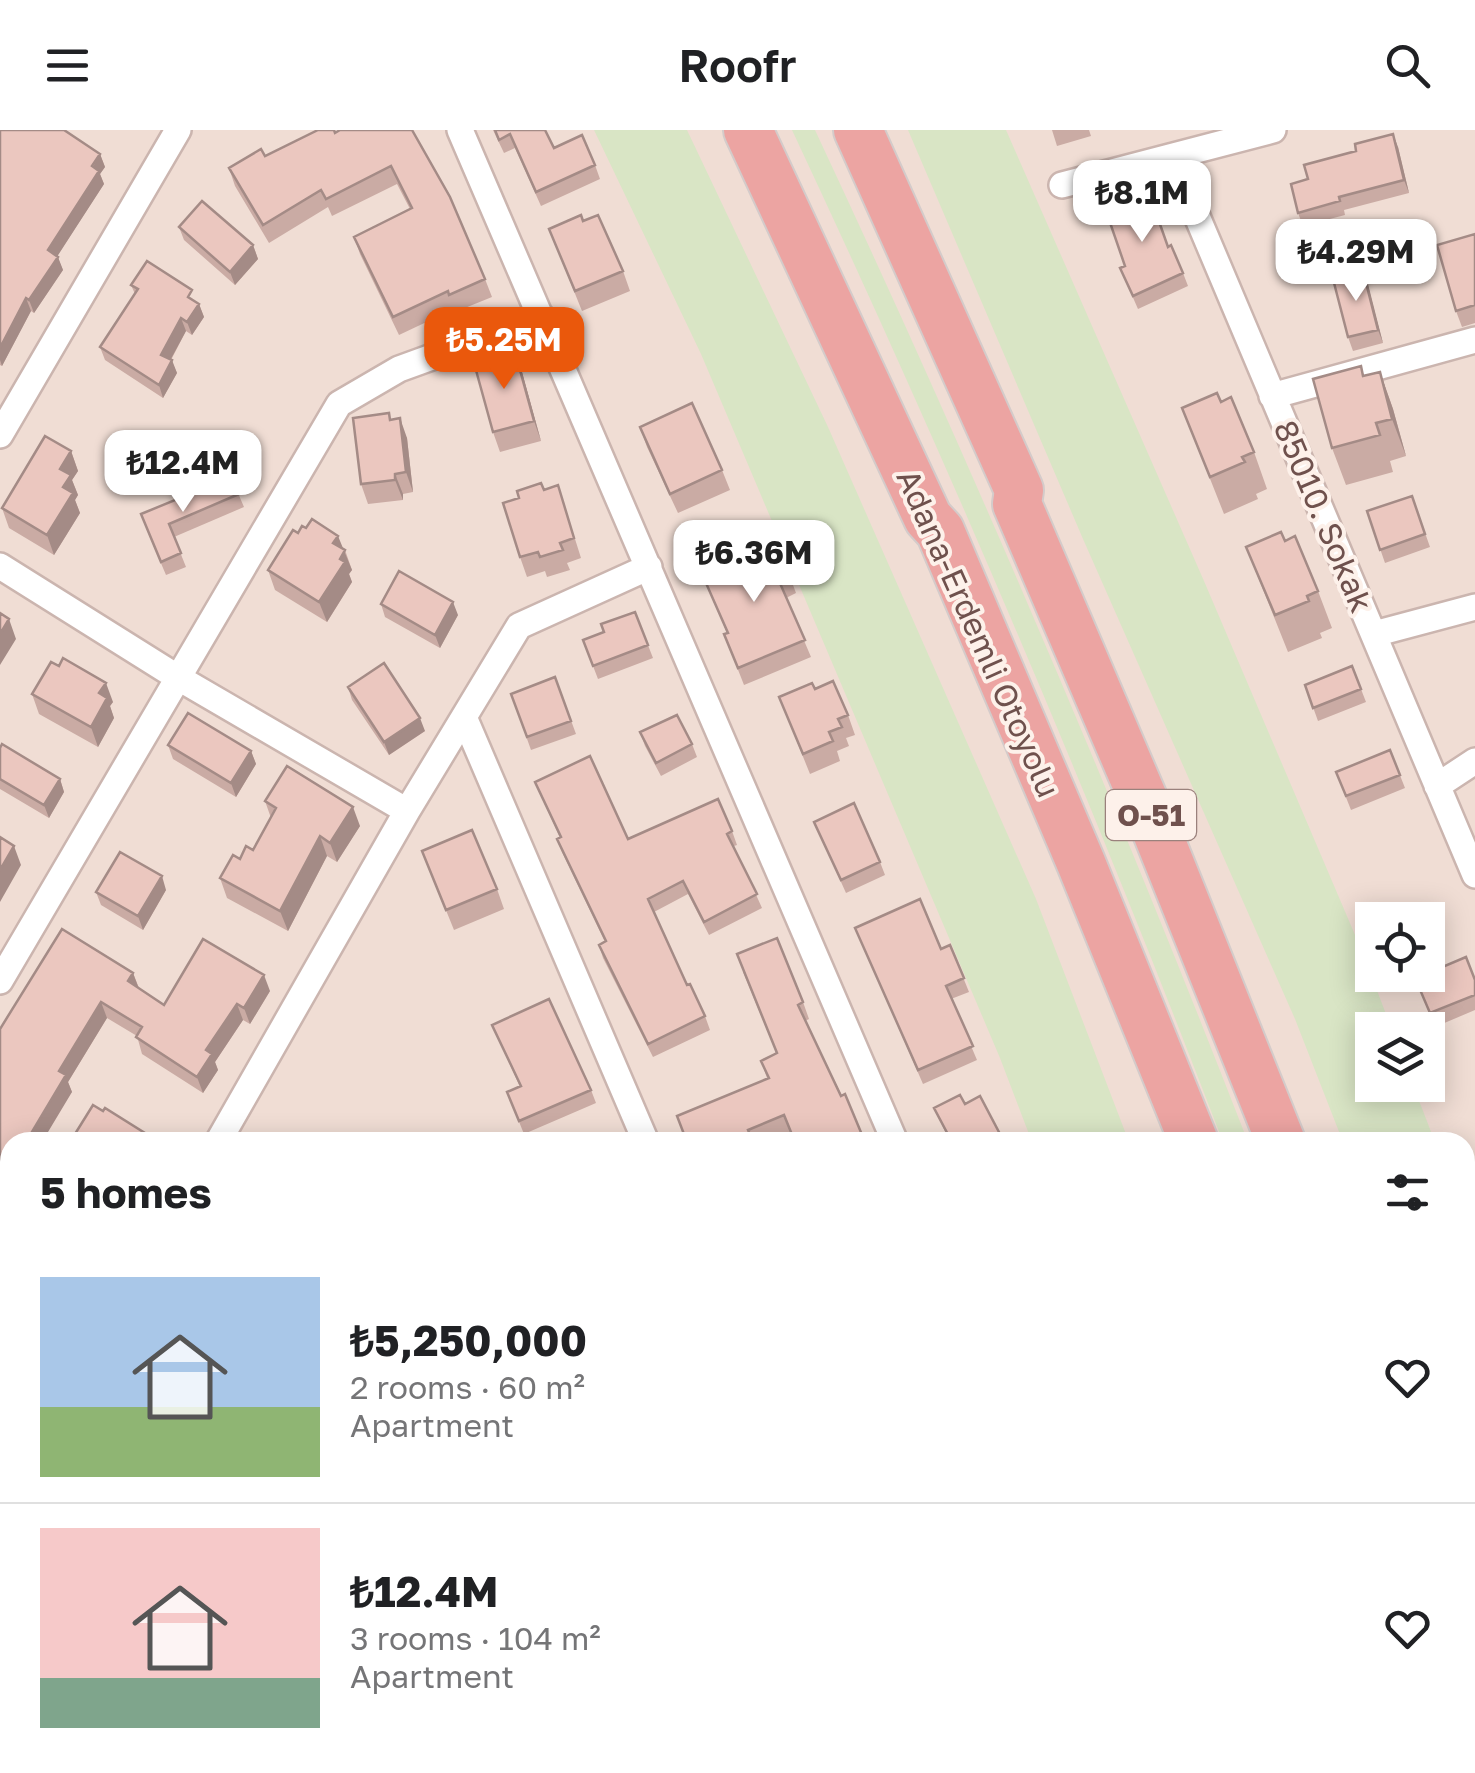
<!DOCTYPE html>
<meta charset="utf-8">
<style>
body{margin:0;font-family:"Golos Text",sans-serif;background:#f2f2f2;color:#202124;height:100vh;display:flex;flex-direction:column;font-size:38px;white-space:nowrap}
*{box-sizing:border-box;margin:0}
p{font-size:32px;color:#757577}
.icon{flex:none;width:55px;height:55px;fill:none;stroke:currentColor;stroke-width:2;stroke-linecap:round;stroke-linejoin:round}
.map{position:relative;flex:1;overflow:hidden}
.panel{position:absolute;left:0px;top:1002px;width:1475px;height:642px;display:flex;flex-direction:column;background:#fff;border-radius:30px 30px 0 0;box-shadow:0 5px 25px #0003}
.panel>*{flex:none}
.tools{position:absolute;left:1355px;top:772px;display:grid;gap:20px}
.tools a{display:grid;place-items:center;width:90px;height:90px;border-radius:0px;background:#fff;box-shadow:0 5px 25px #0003;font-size:50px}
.price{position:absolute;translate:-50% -85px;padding:0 22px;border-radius:20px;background:#fff;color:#222;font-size:32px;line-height:65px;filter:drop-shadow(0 2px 5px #0008)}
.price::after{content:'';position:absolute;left:50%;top:60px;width:30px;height:22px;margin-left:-15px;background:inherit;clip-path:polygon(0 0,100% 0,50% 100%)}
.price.selected{background:#ea580c;color:#fff}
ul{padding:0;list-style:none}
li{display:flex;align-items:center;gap:30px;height:250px;padding:0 40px}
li+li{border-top:2px solid #e0e0e0}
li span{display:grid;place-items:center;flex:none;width:280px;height:200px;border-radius:0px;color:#555}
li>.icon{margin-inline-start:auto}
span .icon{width:120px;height:120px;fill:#fffc;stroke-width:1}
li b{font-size:42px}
h2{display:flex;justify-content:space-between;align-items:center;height:120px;padding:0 40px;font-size:42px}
header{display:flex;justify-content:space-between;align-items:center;height:130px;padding:0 40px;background:#fff;font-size:45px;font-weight:600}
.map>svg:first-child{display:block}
.residential{fill:#f0ddd4;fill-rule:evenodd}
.green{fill:#d9e5c5}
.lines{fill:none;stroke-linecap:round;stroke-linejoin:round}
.minor-casing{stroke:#cbb5af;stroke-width:30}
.secondary-casing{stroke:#ceb4ad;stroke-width:42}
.motorway-casing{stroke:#d4cbca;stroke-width:52}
.minor{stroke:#fff;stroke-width:25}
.secondary{stroke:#fff;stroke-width:38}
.motorway{stroke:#eca4a2;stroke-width:48}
.wall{fill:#caaba4}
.shaded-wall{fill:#a48b86}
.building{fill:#ebc7bf;stroke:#a48b86;stroke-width:2.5}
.labels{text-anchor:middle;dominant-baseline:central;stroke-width:8;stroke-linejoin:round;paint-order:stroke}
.shield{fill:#fdf1ea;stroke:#9a817c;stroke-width:2.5}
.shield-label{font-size:30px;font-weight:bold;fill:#6f514d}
.street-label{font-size:32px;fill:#6f514d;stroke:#fdf1ea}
</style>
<header><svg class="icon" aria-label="menu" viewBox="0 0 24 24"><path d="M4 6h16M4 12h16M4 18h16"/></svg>Roofr<svg class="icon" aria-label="search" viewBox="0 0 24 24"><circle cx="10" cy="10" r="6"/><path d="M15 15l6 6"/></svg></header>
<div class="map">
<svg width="1475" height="1643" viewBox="0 0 1475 1643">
<rect width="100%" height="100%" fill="#f9ece4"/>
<!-- residential -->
<path class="residential" d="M0,0h1475v1643h-1475zM1372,790h56v55h-56zM1372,900h56v55h-56zM10,1012h1455v623h-1455z"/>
<!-- green -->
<path class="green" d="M594,0h93l141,297 208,472 93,243h-97l-32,-84 -299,-704z
M792,0h23c156,333 300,670 433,1012h-25c-131,-342 -275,-680 -431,-1012z
M908,0h98l198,451 160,375 28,74h-20v55h41l22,57h-92l-48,-123 -212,-480z
M1465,1091l10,26v52l-10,8z
M1475,1218v141l-10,-29v-106z
M1276,1635h95l2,8h-93z"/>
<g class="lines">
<defs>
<path id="minor" d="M460,0l435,1012
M1172,27l303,718
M1062,55l211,-55
M1272,266l203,-56
M0,305l178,-305
M0,436l177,111 230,134
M1374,504l101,-27
M464,587l182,425
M1437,656l38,-25
M0,851l339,-577 60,-35 143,-52
M218,1012l189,-331 112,-185 130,-59
M1465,1194l10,-7
M0,1429l10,6
M360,1635l14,8
M843,1635l3,8
M886,1635l3,8
M1144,1635l5,8
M0,1639l6,4
M225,1643l4,-8"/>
<path id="secondary" d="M0,1157l10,5
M0,1206l10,6
M711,1635l5,8
M759,1635l5,8"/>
<path id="motorway" d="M748,0l180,388 12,13 141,332 113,279
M858,0l161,360 -2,14 136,318 128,320
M1465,1433l10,28
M1465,1510l10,29
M1420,1635l3,8"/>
</defs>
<!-- minor casing -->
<use href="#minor" class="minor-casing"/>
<!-- secondary casing -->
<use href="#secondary" class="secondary-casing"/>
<!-- motorway casing -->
<use href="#motorway" class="motorway-casing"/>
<!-- minor -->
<use href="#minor" class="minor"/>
<!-- secondary -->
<use href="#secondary" class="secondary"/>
<!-- motorway -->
<use href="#motorway" class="motorway"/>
</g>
<!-- wall -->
<path class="wall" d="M0,0l100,24 5,13 -5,7 4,10 -47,72 6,14 -29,43 -3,-2 -29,55 -2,-1z
M412,0l73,149 7,18 -37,15 -1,-3 -55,26 -39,-81 -6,-17 56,-28 -13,-25 -65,32 -4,-9 -59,36 -34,-57 -6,-18 106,-35z
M493,0h52l9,18 41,17 5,14 -59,27 -26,-58 -11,5z
M1052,0h37l2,6 -34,10z
M1398,17l11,46 -65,17 1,5 -42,11 -5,-13 10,-34z
M583,91l40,50 7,20 -48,20 -33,-82z
M179,97l74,18 5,14 -23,26 -51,-45z
M1475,104v89l-13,4 -6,-16z
M1168,116l15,27 5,13 -50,23 -18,-41z
M1363,141l20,72 -30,8 -5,-14z
M131,155l65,17 3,2 5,13 -12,18 -6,-4 -15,29 6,13 -14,25 -58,-38 -5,-13 35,-53z
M1361,236l3,10 16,-4 13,37 13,47 -16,5 3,11 -47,13 -14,-37z
M522,242l19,69 -41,11 -7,-20z
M1221,272l33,50 13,37 -11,5 2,5 -34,15 -42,-106z
M391,289l16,19 6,54 -10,2v6l-35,4 -7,-20z
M640,297l82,43 8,20 -52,23 -31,-66z
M71,321l7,20 -6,9 6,15 -3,5 5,13 -26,42 -45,-27 -7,-20z
M231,347l13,30 -70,30 12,30 -20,8 -20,-47z
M558,355l23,73 -14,5 3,7 -23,7 -2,-6 -18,6 -7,-20 24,-67z
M1412,366l18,51 -45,16 -18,-52z
M298,403l47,17 7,20 -3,4 3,8 -25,40 -52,-32 -7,-20z
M1285,411l33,50 14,37 -12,5 2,5 -34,14 -42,-105z
M702,444l88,3 6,16 -10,5 25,59 -67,28 -20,-51 3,-1z
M381,474l77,11 -18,33 -55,-31z
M635,482l18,46 -55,21 -15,-39 21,-8z
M1352,536l14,36 -48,19 -13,-36z
M555,547l21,57 -45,16 -20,-56z
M348,557l77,44 -36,24 -37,-55z
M815,559l33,26 7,20 -9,3 3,8 -12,5 3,10 -30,13 -31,-77z
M32,564l81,8 -3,4 4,12 -16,29 -59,-33z
M640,602l52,12 5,13 -36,19 -16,-30z
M168,615l83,6 5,13 -20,33 -63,-38z
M0,618l60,31 4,13 -15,26 -49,-29z
M1390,620l15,38 -54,22 -15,-38z
M535,652l93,57 104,-8 5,14 -3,1 28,62 -53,27 -21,-41 -34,18 33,73 18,31 5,14 -57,27 -50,-99 -4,-13 6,-3 -43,-90 -5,-13 3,-1z
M265,671l95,25 -23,36 -10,-6 -39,75 -61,-33 -7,-20 20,-19 13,-9 18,-32z
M814,692l66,40 5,13 -39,18z
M422,721l75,38 7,20 -50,21z
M166,760l-23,40 -42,-25 -5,-13z
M855,798l86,21 9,-4 19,47 -18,7 26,61 -54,24z
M743,842l60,30 6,17 -4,2 60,121h-71l-4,-10 -24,10h-79l80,-64 -6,-17 16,-7z
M133,843l6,15 25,17 106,-14 -20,33 -7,-4 -28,42 3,8 -15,23 -61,-39 -5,-18 -30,-18 -39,64 4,10 -62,50v34l-10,17v-164z
M1415,848l60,2v30l-40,17z
M492,895l99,65 5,13 -72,31 -17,-42 13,-5z
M934,978l67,28 2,6h-53z
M0,1329l10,4v66l-10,-6z
M0,1454l10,6v148l-10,-6z
M57,1635h76l-5,8h-57z
M406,1635h17l-5,8z
M426,1635h111l-5,8h-91z
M560,1635h83l8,8h-80z"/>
<!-- shaded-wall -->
<path class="shaded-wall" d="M1393,4l5,13 11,46 -5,-13z
M100,24l5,13 -5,7 4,10 -51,79 -5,-13z
M253,115l5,14 -23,26 -5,-13z
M58,127l5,13 -29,43 -5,-13z
M1363,141l5,13 15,59 -5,-13z
M26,168l5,13 -29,55 -2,-6v-12z
M199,174l5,13 -12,18 -5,-13z
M181,188l5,13 -20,37 -5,-13z
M515,222l7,20 19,69 -7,-20z
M172,230l5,13 -14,25 -4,-13z
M1380,242l13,37 13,47 -14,-37z
M400,288l7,20 6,54 -7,-20z
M71,321l7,20 -6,9 6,15 -3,5 5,13 -26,42 -7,-20 13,-66z
M395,344l8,20v6l-8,-20z
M338,406l14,34 -3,4 3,8 -25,40 -8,-20 14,-59z
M453,472l5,13 -18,33 -5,-13z
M9,489l7,20 -16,26v-31z
M106,553l7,19 -3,4 4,12 -16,29 -7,-20 8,-34z
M420,588l5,13 -36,24 -5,-13z
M251,621l5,13 -20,33 -5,-14z
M60,649l4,13 -15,26 -5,-13z
M353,677l7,19 -23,36 -7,-19z
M320,706l7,20 -39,75 -8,-20z
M14,716l7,19 -21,37v-32z
M162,746l4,14 -23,40 -5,-14z
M133,843l6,16 -11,-8z
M264,845l6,16 -20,33 -6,-16z
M101,872l6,16 -39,64 4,10 -30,50h-16l33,-71z
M237,874l6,16 -28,42 3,8 -15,23 -6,-16 9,-27z
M6,1026l4,11v9l-10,17v-27z
M120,1635h13l-5,8h-13z
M524,1635h13l-5,8h-12z"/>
<!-- building -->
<path class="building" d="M0,0h64l36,24 -8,12 7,5 -51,79 10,7 -29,43 -3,-2 -26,50z
M318,0h16l1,3 5,-3h72l38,67 35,82 -36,16 -1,-4 -55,26 -39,-80 58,-29 -21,-42 -65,33 -5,-9 -58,35 -34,-57 32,-19 4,7z
M495,0h50l9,18 28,-13 13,30 -59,27 -26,-58 -11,6z
M1393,4l11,46 -65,17 1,4 -42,12 -7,-29 17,-5 -4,-14 52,-14 -1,-7z
M1149,63l19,54 3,-2 12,28 -50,23 -13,-28 5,-2 -20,-58z
M202,71l51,44 -23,27 -51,-45z
M581,85l2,6 15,-6 25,56 -48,20 -26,-62z
M1475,104v71l-19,6 -19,-66z
M147,131l45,29 -4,7 11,7 -12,18 -6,-4 -20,37 11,5 -13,25 -59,-38 38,-58 -7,-4z
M1363,141l15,59 -30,7 -15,-58z
M515,222l19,69 -41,11 -19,-69z
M1361,236l2,10 17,-4 12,47 -16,4 4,12 -48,13 -19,-69z
M1217,263l4,9 10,-5 23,55 -12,5 3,5 -35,15 -28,-69z
M692,273l30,67 -52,24 -30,-67z
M389,283l1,7 10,-2 6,54 -11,2v6l-34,4 -8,-66z
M45,306l26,15 -11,18 11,6 -8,12 10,6 -26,42 -45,-27z
M231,347l8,17 -70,30 12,29 -20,9 -20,-48z
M541,353l3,7 14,-5 16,53 -14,5 3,7 -23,7 -2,-5 -18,5 -17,-54 16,-5 -2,-7z
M1412,366l13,38 -45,16 -13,-39z
M312,389l26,17 -5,7 12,7 -5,9 5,3 -26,40 -51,-32 25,-40 5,3 4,-7 4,2z
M1281,402l4,9 10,-5 23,55 -11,5 2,5 -34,14 -29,-68z
M774,412l16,35 -11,4 26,59 -67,28 -14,-34 4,-1 -26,-59z
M399,441l54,31 -18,33 -54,-31z
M635,482l13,33 -55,21 -10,-26 21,-8 -3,-8z
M0,483l9,6 -9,15z
M63,528l43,25 -7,10 8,5 -16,29 -59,-33 19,-32 8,4z
M384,533l36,55 -36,24 -36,-55z
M1352,536l9,23 -48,19 -8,-23z
M555,547l16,44 -44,16 -16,-43z
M833,551l15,34 -10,4 4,8 -13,5 4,9 -30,13 -24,-57 33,-14 3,6z
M188,583l63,38 -20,32 -63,-38z
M677,585l15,29 -36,19 -16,-31z
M2,614l58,35 -16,26 -44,-26v-31z
M1390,620l10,25 -54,21 -10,-24z
M590,626l38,83 90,-40 14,32 -5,3 30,60 -53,28 -21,-41 -35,18 39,86 3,-1 15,32 -57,28 -49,-99 7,-4 -49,-102 4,-2 -26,-55z
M287,636l66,41 -23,36 -10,-7 -40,75 -60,-33 13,-23 7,4 6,-13 7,4 23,-42 -11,-7z
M854,673l26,59 -39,18 -27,-58z
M472,700l25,59 -51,21 -24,-59z
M0,707l14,9 -14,24z
M120,722l42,24 -24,40 -42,-24z
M920,769l21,50 9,-4 14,33 -18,8 27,60 -55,24 -63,-142z
M62,799l71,44 -5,8 36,24 39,-66 61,36 -20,33 -7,-4 -31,46 6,4 -15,23 -61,-40 6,-10 -41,-25 -42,69 7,4 -40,67h-16v16l-4,-2 -6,10v-137z
M777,808l26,64 -5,3 43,91 4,-2 20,48h-70l-11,-27 -36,15 5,12h-66l-10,-26 92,-38 -8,-17 16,-8 -40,-99z
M1466,827l9,23v15l-45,18 -15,-35 13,-3v-2z
M549,869l42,91 -72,31 -12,-29 14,-6 -29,-61z
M960,965l5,9 15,-8 21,40 -12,6h-37l-18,-34z
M93,975l10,6 2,-3 51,32 -1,2h-85z
M0,1329l10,4v54l-10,-6z
M0,1454l10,6v137l-10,-6z
M76,1635h44l-5,8h-30l1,-2z
M266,1635h41l13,8h-58z
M446,1635h78l-4,8h-60z
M572,1635h71l8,8h-71z
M1043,1635h50l2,6 -4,2h-45z
M990,1637l2,6h-20z"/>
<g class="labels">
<!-- shield labels -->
<rect class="shield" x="1106" y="660" width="90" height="50" rx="8"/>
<g class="shield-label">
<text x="1151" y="685">O-51</text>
</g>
<!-- street labels -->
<g class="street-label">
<text transform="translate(1324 386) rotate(67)">85010. Sokak</text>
<text transform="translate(979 503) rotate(66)">Adana-Erdemli Otoyolu</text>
</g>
</g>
</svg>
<div class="tools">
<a><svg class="icon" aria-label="locate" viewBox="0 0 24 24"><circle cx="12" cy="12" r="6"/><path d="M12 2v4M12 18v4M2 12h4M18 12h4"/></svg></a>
<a><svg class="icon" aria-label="layers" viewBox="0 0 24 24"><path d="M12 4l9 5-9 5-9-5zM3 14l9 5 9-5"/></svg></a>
</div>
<b class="price" style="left:1142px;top:115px">₺8.1M</b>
<b class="price" style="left:1356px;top:174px">₺4.29M</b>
<b class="price selected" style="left:504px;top:262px">₺5.25M</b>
<b class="price" style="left:183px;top:385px">₺12.4M</b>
<b class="price" style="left:754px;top:475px">₺6.36M</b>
<section class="panel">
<h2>5 homes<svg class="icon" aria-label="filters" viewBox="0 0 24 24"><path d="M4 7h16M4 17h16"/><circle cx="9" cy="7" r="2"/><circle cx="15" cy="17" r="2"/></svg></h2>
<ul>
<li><span style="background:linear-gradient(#a9c7e8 65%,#8fb573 0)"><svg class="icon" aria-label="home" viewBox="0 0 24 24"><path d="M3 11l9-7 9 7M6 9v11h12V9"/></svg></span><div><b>₺5,250,000</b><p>2 rooms · 60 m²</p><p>Apartment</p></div><svg class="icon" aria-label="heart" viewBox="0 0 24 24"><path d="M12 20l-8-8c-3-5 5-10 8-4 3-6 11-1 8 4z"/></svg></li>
<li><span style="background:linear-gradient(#f6c9c9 75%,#7fa58c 0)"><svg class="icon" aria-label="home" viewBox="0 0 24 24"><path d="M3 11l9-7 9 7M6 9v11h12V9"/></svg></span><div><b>₺12.4M</b><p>3 rooms · 104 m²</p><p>Apartment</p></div><svg class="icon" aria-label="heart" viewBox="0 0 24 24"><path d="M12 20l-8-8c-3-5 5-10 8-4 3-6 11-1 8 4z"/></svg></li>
</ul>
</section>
</div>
